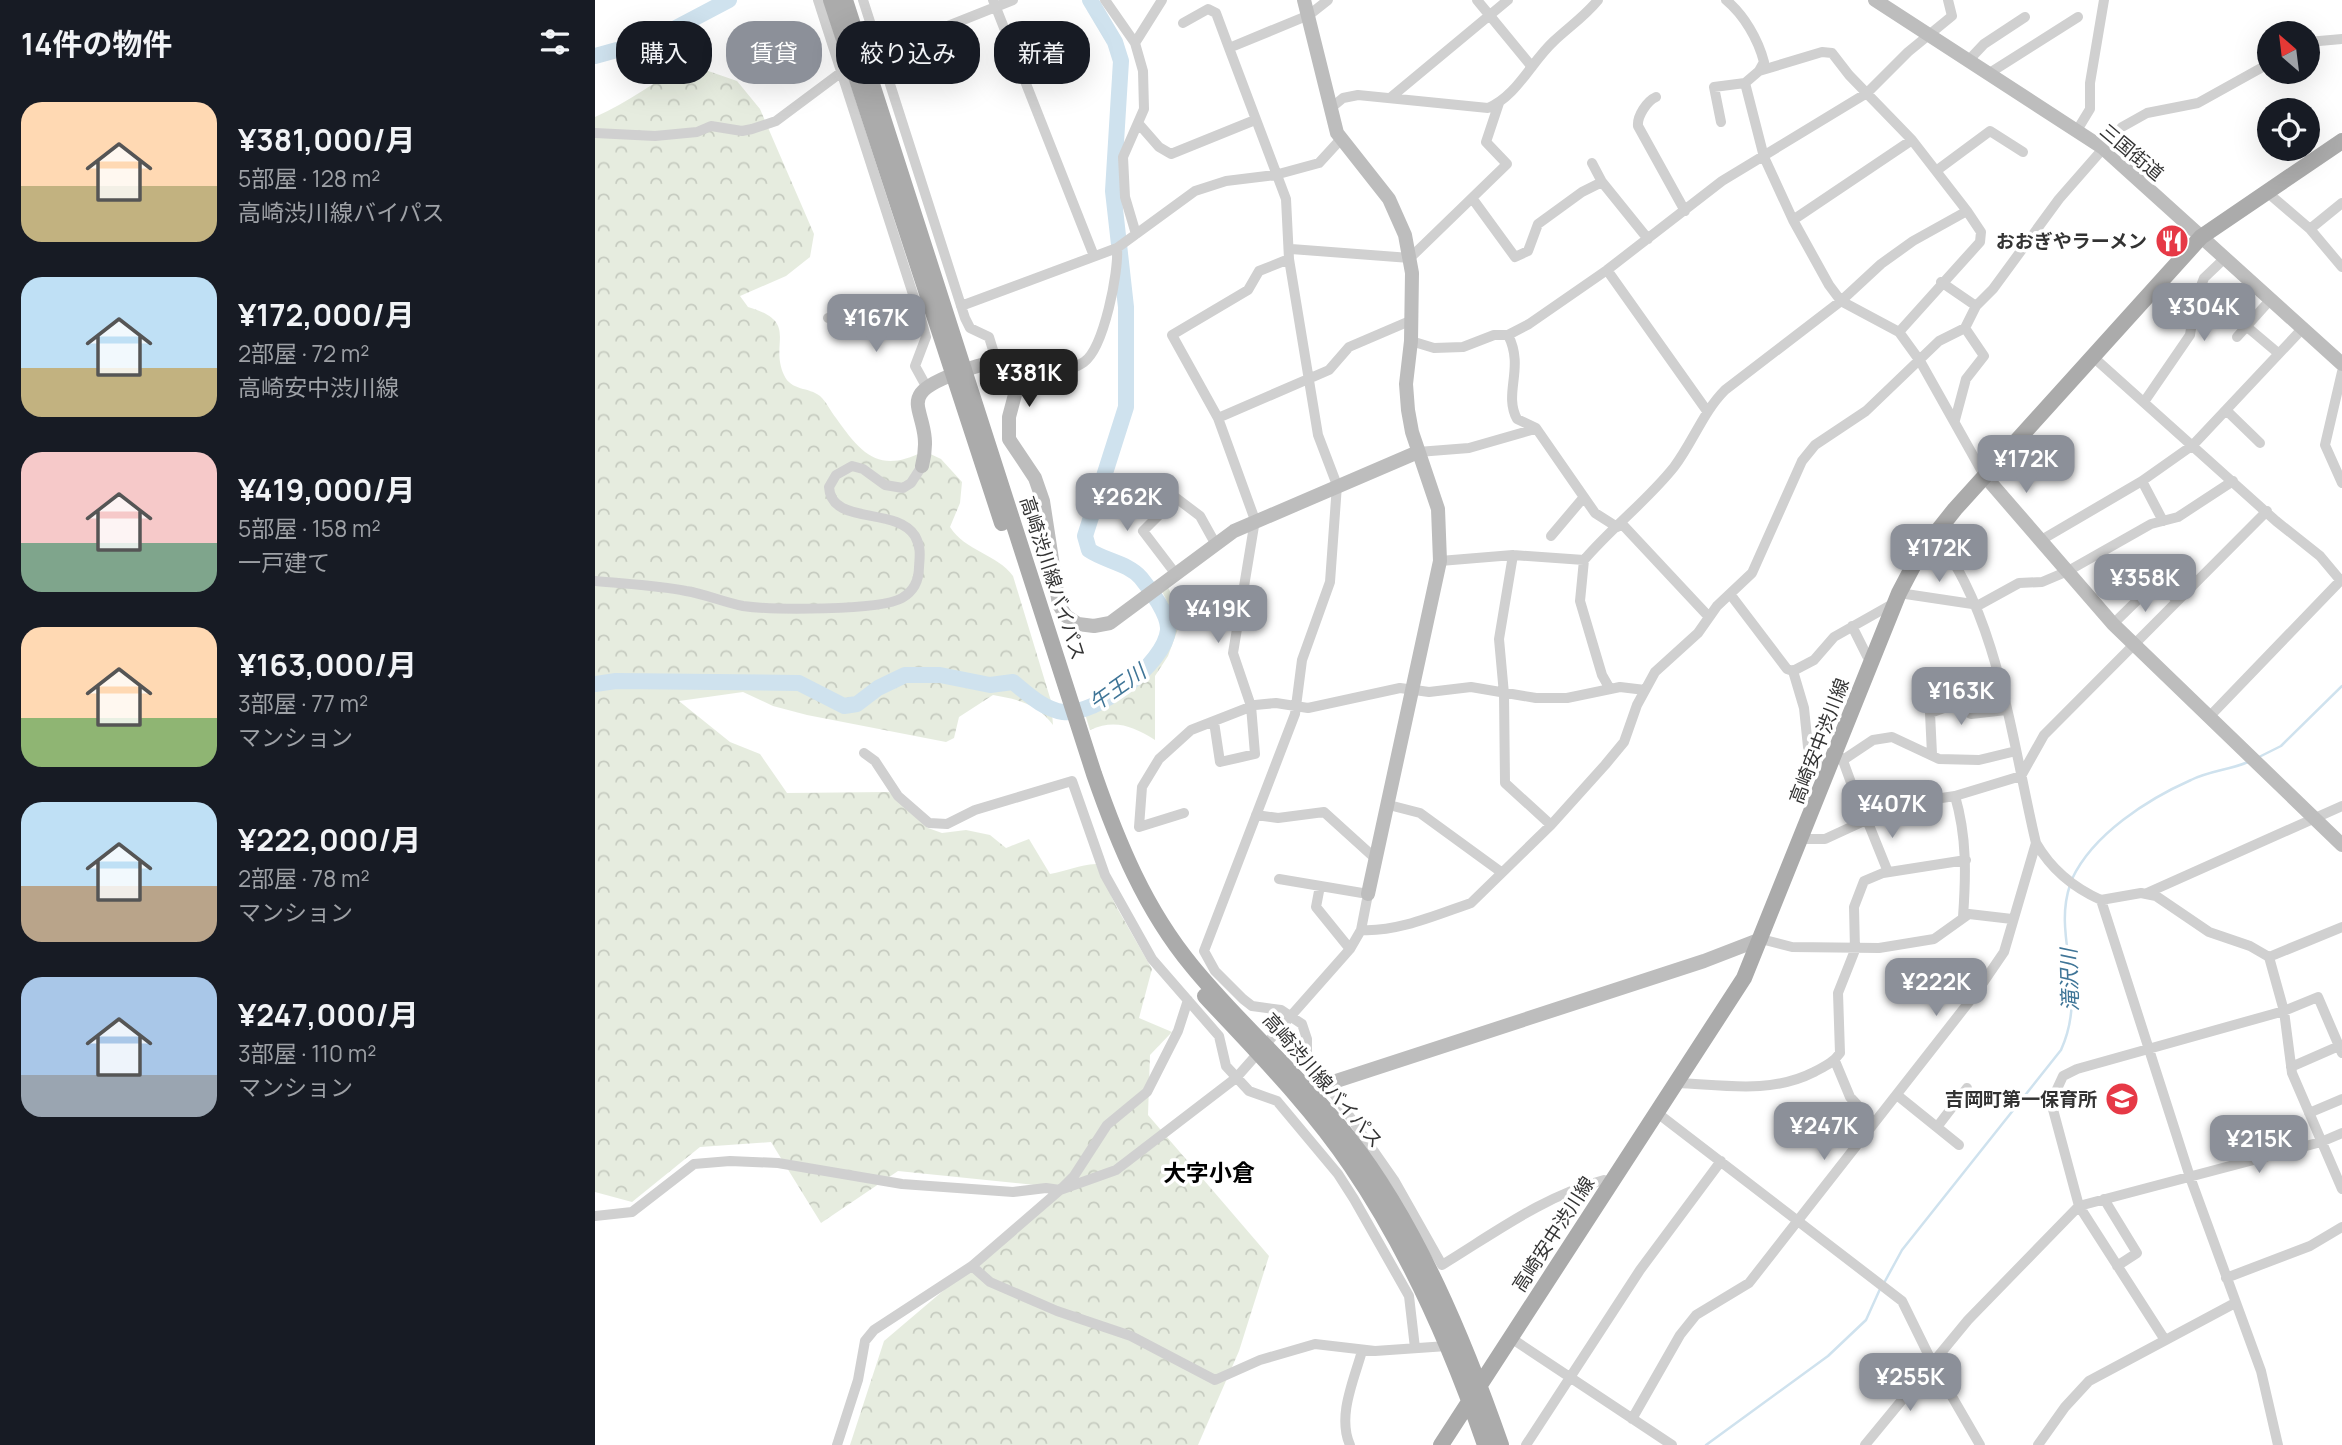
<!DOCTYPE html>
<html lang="ja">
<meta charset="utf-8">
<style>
body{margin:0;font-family:Manrope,"Noto Sans JP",sans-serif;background:#20242c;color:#f1f3f6;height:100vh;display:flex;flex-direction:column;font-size:26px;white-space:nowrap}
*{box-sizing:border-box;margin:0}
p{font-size:23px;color:#9ea1a6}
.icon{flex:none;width:38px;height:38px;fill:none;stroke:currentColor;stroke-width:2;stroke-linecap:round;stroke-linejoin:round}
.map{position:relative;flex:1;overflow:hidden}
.sheet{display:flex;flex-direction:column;background:#171b24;width:595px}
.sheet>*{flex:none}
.top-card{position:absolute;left:21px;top:21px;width:665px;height:63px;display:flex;gap:14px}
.needle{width:46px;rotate:332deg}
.controls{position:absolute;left:1662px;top:21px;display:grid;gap:14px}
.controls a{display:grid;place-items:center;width:63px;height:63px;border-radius:50%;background:#171b24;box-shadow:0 7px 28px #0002;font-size:35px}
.price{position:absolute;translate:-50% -60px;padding:0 16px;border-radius:14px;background:#8c9099;color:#fff;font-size:23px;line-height:46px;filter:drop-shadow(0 2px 4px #0008)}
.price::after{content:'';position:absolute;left:50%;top:42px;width:21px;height:16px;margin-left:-10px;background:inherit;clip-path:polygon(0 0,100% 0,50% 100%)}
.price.selected{background:#222;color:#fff}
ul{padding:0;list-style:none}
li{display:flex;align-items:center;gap:21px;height:175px;padding:0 21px}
li span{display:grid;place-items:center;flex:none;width:196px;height:140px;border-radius:21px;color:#555}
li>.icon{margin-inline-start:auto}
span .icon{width:84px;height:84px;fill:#fffc;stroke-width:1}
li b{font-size:30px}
h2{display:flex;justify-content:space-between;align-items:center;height:84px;padding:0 21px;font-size:30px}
.chip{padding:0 24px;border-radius:28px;background:#171b24;box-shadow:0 7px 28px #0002;font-size:24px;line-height:63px}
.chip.selected{background:#8c9099;color:#fff}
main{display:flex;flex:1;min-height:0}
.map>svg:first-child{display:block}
.forest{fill:url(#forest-crowns)}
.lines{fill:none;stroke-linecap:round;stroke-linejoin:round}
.stream{stroke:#cfe2ee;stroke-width:2.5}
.river{stroke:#cfe2ee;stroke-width:16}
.street{stroke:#d0d0d0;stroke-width:10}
.secondary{stroke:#bdbdbd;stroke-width:14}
.primary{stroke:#ababab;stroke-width:16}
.labels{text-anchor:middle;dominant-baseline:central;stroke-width:7;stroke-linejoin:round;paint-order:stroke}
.street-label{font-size:19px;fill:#333;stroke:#fff}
.poi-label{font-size:19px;font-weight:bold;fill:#333;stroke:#fff;text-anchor:end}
.water-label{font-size:21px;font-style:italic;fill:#3f7597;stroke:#fff}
.quarter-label{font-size:23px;font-weight:bold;fill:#000;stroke:#fff}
</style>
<main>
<section class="sheet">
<h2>14件の物件<svg class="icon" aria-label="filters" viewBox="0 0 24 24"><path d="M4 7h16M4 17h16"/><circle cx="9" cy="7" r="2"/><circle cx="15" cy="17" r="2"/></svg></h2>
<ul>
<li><span style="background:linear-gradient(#ffd9b3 60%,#c2b280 0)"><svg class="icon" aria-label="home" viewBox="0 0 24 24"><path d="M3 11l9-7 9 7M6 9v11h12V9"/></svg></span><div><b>¥381,000/月</b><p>5部屋 · 128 m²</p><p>高崎渋川線バイパス</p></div></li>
<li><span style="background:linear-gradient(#bfe0f5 65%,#c2b280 0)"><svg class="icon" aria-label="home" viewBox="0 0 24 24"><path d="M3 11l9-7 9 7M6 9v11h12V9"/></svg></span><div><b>¥172,000/月</b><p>2部屋 · 72 m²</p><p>高崎安中渋川線</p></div></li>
<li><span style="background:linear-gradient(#f6c9c9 65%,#7fa58c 0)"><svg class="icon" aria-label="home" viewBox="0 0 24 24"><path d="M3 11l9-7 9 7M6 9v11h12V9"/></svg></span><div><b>¥419,000/月</b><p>5部屋 · 158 m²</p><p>一戸建て</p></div></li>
<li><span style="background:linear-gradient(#ffd9b3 65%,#8fb573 0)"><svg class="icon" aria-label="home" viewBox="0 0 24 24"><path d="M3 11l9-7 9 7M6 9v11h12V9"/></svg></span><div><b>¥163,000/月</b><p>3部屋 · 77 m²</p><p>マンション</p></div></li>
<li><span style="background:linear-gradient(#bfe0f5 60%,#b9a48a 0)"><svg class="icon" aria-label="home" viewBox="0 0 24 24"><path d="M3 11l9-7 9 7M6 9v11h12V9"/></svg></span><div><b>¥222,000/月</b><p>2部屋 · 78 m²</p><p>マンション</p></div></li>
<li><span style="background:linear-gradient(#a9c7e8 70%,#9aa5b1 0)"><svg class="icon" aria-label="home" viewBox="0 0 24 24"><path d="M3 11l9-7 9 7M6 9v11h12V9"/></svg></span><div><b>¥247,000/月</b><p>3部屋 · 110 m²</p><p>マンション</p></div></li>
</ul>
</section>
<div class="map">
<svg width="1747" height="1445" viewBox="0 0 1747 1445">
<defs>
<pattern id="forest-crowns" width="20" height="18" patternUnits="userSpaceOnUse" patternTransform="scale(1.75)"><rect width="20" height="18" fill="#e6ecdf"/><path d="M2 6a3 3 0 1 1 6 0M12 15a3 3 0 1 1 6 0" fill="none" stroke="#c6cbc0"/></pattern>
</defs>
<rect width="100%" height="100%" fill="#fff"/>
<!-- forest -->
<path class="forest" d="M93,64l49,17 23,28 54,125 -4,23 -24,19 -46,20 8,11c52,15 21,35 36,68 7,16 25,12 36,21 6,5 11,16 16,22 26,37 44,56 88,33l17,8 21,23 -2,21 -10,24c15,24 47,27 63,49l38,125 2,24c-15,-21 -36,-26 -60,-30l-34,22 -5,21 -8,4 -139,-27 -34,-9 -30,-14 -64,9 51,41 30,12 27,39 102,-1 39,36 14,5 24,-3 24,5 16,13 23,-9 21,35c17,-3 29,-9 46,-10l20,42 36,63 -13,49 33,14 -22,23 -2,60 121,141 -30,95 -41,94h-348l34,-104 180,-153 -166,-17 -77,52 -50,-81 -71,5 -68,55 -37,-10v-1075c33,-14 61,-37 93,-53z
M572,585l15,33 -14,38 -13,20v64c-23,-14 -40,-21 -65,-10l-5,-16c45,-23 111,-68 76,-124z"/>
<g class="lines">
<!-- stream -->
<path class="stream" d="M1662,758l24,-12 61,-60
M1477,879c21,-45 76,-80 119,-99 18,-9 38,-10 57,-18
M1289,1283l18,-33 159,-200c28,-62 -9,-112 9,-165
M1111,1445l122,-89 38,-36 14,-31"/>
<!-- river -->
<path class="river" d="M0,56l58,-16 76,-40
M0,684l21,-3 183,2 45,23 13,-2 21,-16 27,-13h35l50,10 23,-3c15,12 30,27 50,30 33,4 102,-48 105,-82 1,-15 -17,-40 -27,-52 -13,-15 -36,-17 -52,-28l-4,-14 41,-129v-100l-13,-116 8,-130 -6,-19 -25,-42"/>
<!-- street -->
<path class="street" d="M223,0l103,319 5,18 -11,29 11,20
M268,0l102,318 5,10 19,9 8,26
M398,0l101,256
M510,0l30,43 8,28 1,38 -21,48 2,40 11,37
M733,0l-19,15 -80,33 57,151 3,60 29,176 19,50 -7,97 -28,78 -7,54 -91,237 11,20 28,28 9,7 29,4 21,14 5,15v20l5,8 15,17 67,96 48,85c51,-31 103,-70 162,-85l6,3
M882,0l55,67
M1131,0c18,15 32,39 38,62l-5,9 -14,12 19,74 29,63 36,65 12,16 58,31 21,29 64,114
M588,23l25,-14 8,4 13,35
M1713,42l34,-3
M540,43l27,-43
M285,53l133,-53
M1373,61l16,-17 41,-27
M1393,74l90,-57
M1061,97c-9,4 -19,19 -18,29l47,85
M795,98l118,-98
M736,108l12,-10 15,-3 130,13c29,-12 43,-46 66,-67 15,-14 31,-25 44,-41
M1126,122l-7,-35 31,-4
M543,123l21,24 12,7 84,-34
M1481,132l14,-23v-26l14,-83
M0,133l60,3 42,-4 14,-6 31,5 10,-2 24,-8 67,-50
M997,163l10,19 46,57
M1341,171l54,-40 33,21
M1673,193l42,36 32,-26
M877,198l43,59 13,-6 10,-27 44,-32 20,-10
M1198,220l119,-80
M1715,229l32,38
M696,249l119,9 97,-94 -21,-22 13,-39
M1012,270l100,141
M1346,282l35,24
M366,306l156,-58 78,-57 31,-10 49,-6 44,-12 22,-24
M233,318l22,-6 24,26 47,-19
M1651,326l32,27
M1304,332l81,-90 1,-10 -14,-21
M913,335c17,33 -5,58 9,84l19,9 59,85 22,14
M1642,337l34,-38
M816,341l23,7 29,-1 31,-12h14l21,-11 78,-54 115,-89 145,-88 41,-41 44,-36 -4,-16
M1497,356l184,165 44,35 21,25
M1747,372l-17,73 17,38
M422,387c20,-11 48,-12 67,-25 20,-14 35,-91 33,-114
M1549,402l46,-67 5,-33 9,-24 21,-20
M1631,410l34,33
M623,418l111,-48 20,-23 63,-27
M1360,420l11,-41 18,-23 -19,-28
M823,452l51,-4 66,-19
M1547,481l21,40
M560,482l45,34 15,27
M1027,524l87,93
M1339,534c64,78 79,213 102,309 15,26 38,45 65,57l40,-7 15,3 53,36 41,14 19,11 15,54 8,62 50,116
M956,536l33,-39
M1448,539l99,-58 51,-36 110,-117
M918,555l-14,84 5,55 1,89 46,42
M989,560l-4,41 22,74 8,14
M845,561l73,-6 71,5c28,-33 63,-59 90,-93 19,-25 29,-55 51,-77l116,-89 40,-37 32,-23 54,-30 -55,-71 -63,-65 -17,-22 -10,-1 -63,19
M580,573l-32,-42 33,-33
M0,581c30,3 61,4 91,10 19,3 37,11 57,15 28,4 136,5 159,-8 12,-7 17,-17 17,-31 1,-12 2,-20 -4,-31 -19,-30 -84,-10 -86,-49l7,-12 16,-9 11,3 22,16 18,3 8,-5 11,-17
M1304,593l80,12 40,-22 23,-1 26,-11 83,-47 27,-7 55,-36
M1135,594l57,75 6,2 11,37 4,39 18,30
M1518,624l45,-44 19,21
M1257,626l15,30 6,3
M1198,671l21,-11 20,-23 62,-35
M1615,716l132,-137
M619,722l6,40 35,-8 -4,-48 -18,-53 22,-133 -37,-102 -46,-83 76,-45 11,-19 30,-12
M269,753l11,8 23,35 31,27 18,1 28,-14 97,-29 33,94 47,84 67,77 7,30 23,25 28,10 61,73 16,25 55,97 6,52
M1337,754l-2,-41 25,-9 16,10 35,-4
M1247,758l23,63
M1238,760l13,-2 27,-18 19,-3 47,22 40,1 37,-9
M1360,796c12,41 11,79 8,121
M794,805l31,8 81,59
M589,813l-45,14 3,-40 17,-28 32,-29 64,-25 21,-2 32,5 92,-20 29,4 42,-5 65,11h31l53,-11 25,3
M661,815l22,3 46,-6 53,48
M1272,820l21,52
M1208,839h22l76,-35 54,-8 66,-20 23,-41 223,-224
M725,886l-4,21 34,42
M1552,893l195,-87
M1506,900l89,277 71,194 17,74
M766,930c37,2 75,-15 110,-27l80,-78 54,-60 19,-23 13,-37 18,-33 43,-39 19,-27 35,-33 50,-112 13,-16 51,-34 73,-70 26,-13 11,-22 17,-17 66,-90 63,-72 25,-14 51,-10 72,-40
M1166,939l31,8 87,1 55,-9 35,-25 43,5
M1674,957l73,-30
M1240,1061l15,36 24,26
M1696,1067l48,-21
M1082,1083c47,2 94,11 137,-11 11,-6 19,-9 26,-19l-2,-60 17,-43 -1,-43 10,-26 19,-8 83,-13
M1302,1095l62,50
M1061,1112l246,189 30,61 48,83
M1714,1113l33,-14
M1342,1127l30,-39
M1509,1199l33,54 -20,13
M0,1216l37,-4 62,-48 36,-3 48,2 124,21 111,8 33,-4 14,2 14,-14 33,-51 40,-33 31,-61 10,-31
M377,1266l18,16 67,29 74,25 84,44 45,-20 55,-16 60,7 72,-5
M1631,1278l84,-32 32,-19
M916,1338l161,107
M1570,1340l-86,-134 -28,-104 12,-26 14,-7 207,-58 34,-14 24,56
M1037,1419l48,-84 16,-20 53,-32 227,-290 28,-41 32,-109
M242,1445l21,-65 7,-39 9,-11 98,-64 88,-76 56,-20 120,-92 114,-129 11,-19 7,-36 -89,-15
M755,1445c-13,-29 4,-65 12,-94
M931,1445l114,-175 81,-109
M1270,1445l103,-125 111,-114 242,-64 21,-9
M1443,1445l27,-38 24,-26 146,-78"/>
<!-- secondary -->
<path class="secondary" d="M709,0l33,133 52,66 16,36 7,38 -1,68 -5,43 2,26 4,22 26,77 2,52 -72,333
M1280,0l228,148 239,216
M327,466c16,-59 -41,-67 43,-96 14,-4 27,-11 42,-3l10,20 -8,30v22l26,39 8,23 16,104 7,11 12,8 16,2 16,-3 124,-92 184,-79
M1389,475l129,149 229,221
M732,1084l377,-123 57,-22"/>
<!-- primary -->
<path class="primary" d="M236,0l171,523
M250,0l249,774c24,69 51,135 98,192 49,60 109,111 157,172 68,87 116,204 152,307
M610,996c51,55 105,109 146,170 58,85 101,183 134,279
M846,1445l303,-467 155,-385 21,-40 35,-44 246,-272 141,-96"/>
</g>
<!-- icons -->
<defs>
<symbol id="restaurant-disc" viewBox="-11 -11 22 22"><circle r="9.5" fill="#e63946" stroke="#fff"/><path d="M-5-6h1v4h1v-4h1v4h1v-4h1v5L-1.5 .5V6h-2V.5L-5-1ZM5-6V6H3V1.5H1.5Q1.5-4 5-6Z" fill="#fff"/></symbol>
<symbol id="school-disc" viewBox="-11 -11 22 22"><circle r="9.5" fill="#e63946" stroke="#fff"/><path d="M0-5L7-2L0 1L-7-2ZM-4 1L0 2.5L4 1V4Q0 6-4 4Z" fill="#fff"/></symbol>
</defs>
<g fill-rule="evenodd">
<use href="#restaurant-disc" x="1558" y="222" width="38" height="38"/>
<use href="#school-disc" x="1508" y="1080" width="38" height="38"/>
</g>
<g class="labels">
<!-- street labels -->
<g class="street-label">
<text transform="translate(1537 152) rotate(40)">三国街道</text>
<text transform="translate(458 578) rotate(72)">高崎渋川線バイパス</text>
<text transform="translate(1224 741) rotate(-69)">高崎安中渋川線</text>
<text transform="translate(728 1080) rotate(49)">高崎渋川線バイパス</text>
<text transform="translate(958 1234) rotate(-57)">高崎安中渋川線</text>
</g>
<!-- poi labels -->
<g class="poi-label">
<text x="1552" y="241">おおぎやラーメン</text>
<text x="1502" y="1099">吉岡町第一保育所</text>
</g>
<!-- water labels -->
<g class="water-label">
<text transform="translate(522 687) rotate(-35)">午王川</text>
<text transform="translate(1474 980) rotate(-92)">滝沢川</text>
</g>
<!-- quarter labels -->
<g class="quarter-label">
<text x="614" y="1172">大字小倉</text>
</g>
</g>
</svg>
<div class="controls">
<a><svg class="needle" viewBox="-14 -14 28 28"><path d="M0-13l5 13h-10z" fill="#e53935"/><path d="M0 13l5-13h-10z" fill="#9ea1a6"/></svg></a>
<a><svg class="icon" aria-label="locate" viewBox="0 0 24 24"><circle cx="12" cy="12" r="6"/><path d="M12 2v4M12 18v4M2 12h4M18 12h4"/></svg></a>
</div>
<b class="price" style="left:1609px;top:343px">¥304K</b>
<b class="price" style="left:281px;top:354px">¥167K</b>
<b class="price selected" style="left:434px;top:409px">¥381K</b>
<b class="price" style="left:1431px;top:495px">¥172K</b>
<b class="price" style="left:532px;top:533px">¥262K</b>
<b class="price" style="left:1344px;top:584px">¥172K</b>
<b class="price" style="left:1550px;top:614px">¥358K</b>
<b class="price" style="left:623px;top:645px">¥419K</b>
<b class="price" style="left:1366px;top:727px">¥163K</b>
<b class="price" style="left:1297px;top:840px">¥407K</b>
<b class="price" style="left:1341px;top:1018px">¥222K</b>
<b class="price" style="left:1229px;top:1162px">¥247K</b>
<b class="price" style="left:1664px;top:1175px">¥215K</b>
<b class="price" style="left:1315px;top:1413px">¥255K</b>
<div class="top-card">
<a class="chip">購入</a>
<a class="chip selected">賃貸</a>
<a class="chip">絞り込み</a>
<a class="chip">新着</a>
</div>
</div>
</main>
